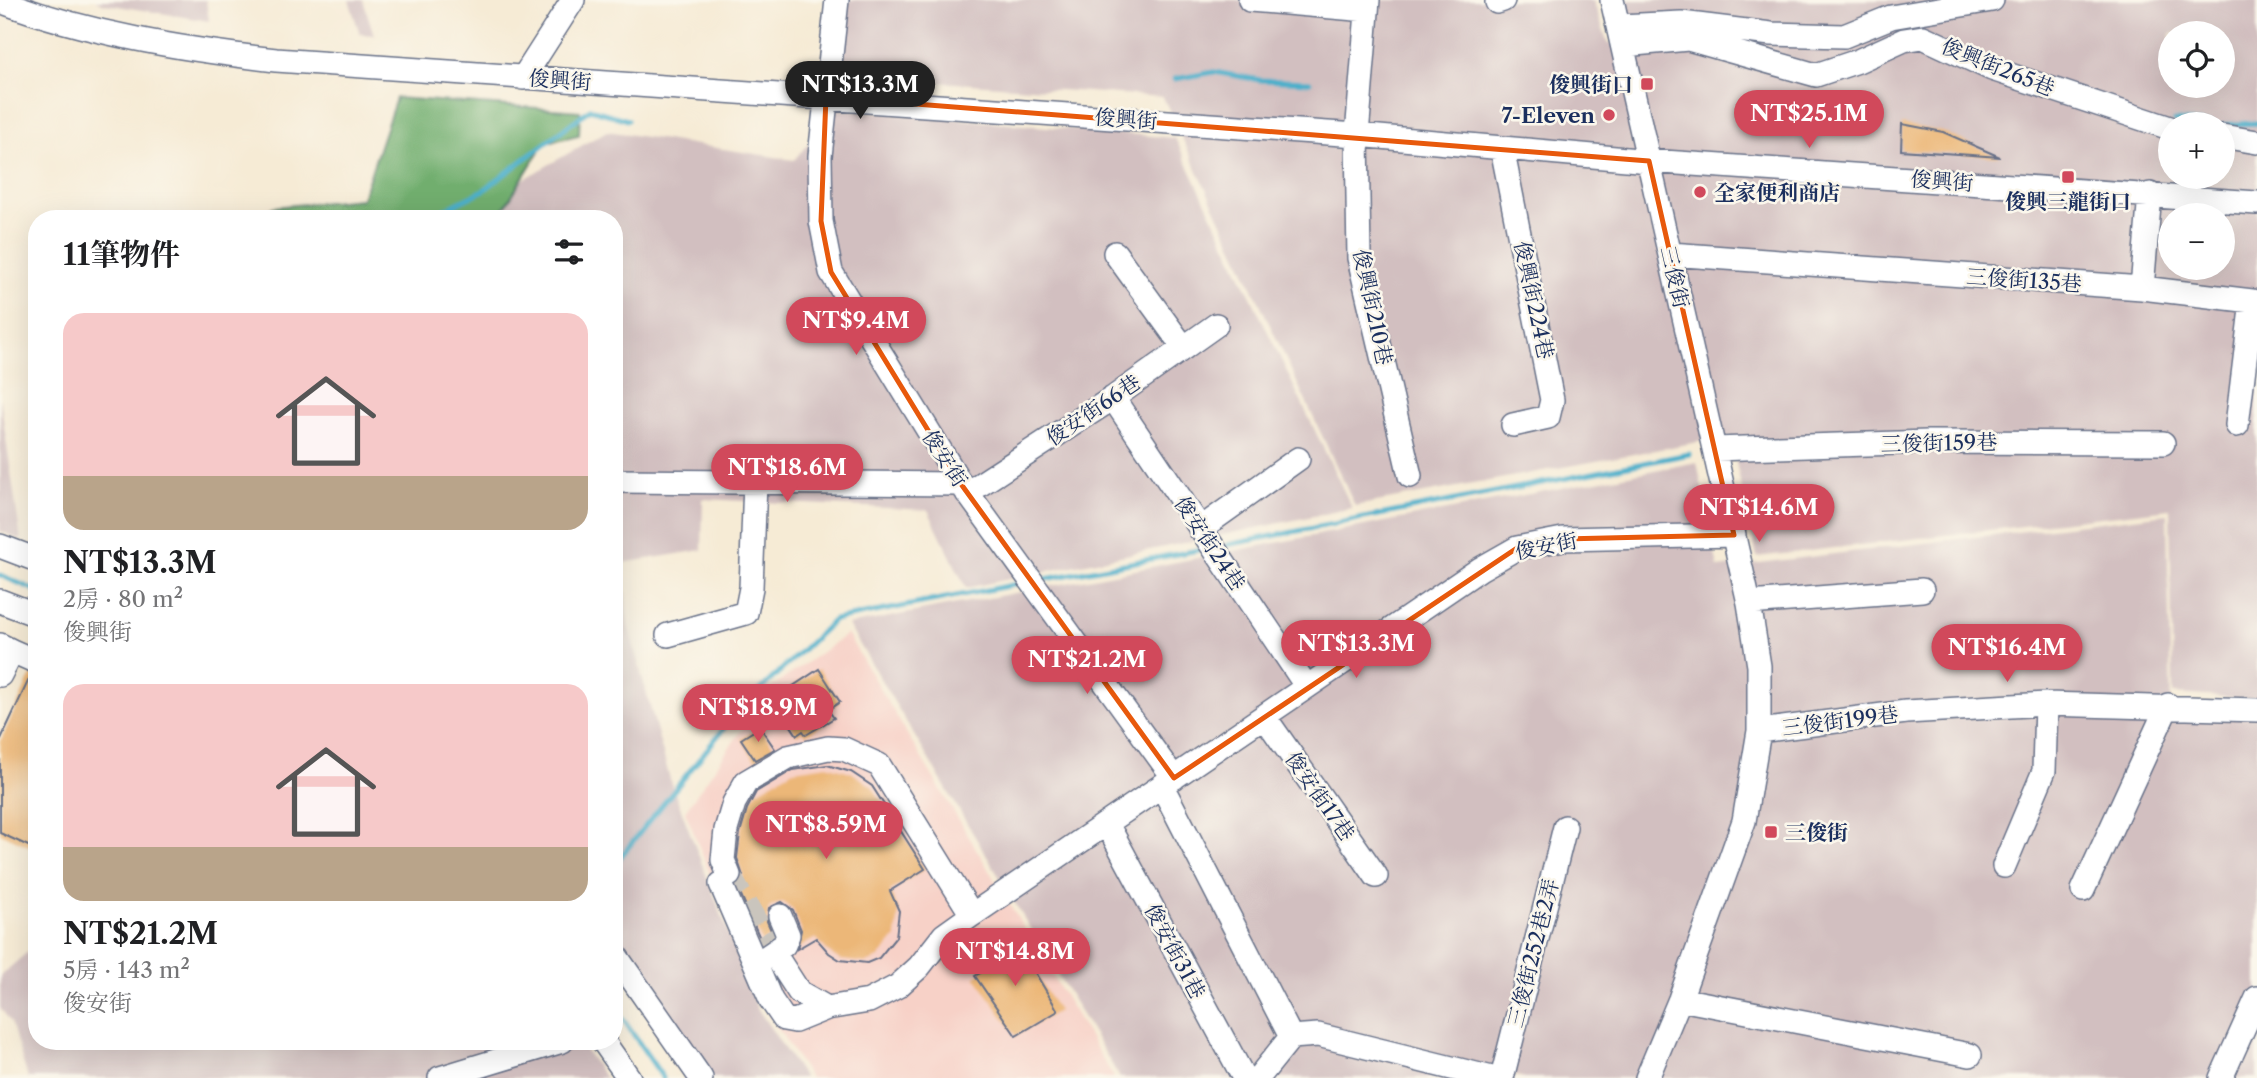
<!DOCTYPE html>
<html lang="zh-TW">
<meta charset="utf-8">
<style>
body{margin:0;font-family:"Libre Caslon Text","Noto Serif TC",serif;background:#f6f6f6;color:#202124;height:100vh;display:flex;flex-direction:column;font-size:26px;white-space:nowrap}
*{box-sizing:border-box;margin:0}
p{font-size:23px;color:#757577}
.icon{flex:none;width:38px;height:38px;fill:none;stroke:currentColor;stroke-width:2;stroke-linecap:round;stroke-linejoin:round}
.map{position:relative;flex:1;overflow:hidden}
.details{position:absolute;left:28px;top:210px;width:595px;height:840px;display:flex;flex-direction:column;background:#fff;border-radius:28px;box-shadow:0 7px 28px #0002}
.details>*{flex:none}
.controls{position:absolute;left:2158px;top:21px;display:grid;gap:14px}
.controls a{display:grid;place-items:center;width:77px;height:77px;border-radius:50%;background:#fff;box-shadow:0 7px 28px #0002;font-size:35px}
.price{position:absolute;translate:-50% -60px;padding:0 16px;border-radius:24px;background:#d1495b;color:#fff;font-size:23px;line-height:46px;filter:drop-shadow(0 2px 4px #0008)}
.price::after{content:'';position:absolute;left:50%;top:42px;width:21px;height:16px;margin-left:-10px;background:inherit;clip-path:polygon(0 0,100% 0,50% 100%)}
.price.active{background:#222;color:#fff}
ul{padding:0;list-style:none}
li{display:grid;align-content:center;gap:14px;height:371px;padding:0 35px}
li span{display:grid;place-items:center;height:217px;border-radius:21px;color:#555}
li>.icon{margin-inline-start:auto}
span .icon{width:126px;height:126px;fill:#fffc;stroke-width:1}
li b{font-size:30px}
h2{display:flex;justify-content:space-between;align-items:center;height:84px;padding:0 35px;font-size:30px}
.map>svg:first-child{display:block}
.built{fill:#f7d1c7}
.industrial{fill:#d2bfc0;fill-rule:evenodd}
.forest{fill:#71ae6e;stroke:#466e66;stroke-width:2}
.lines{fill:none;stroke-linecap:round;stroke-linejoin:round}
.stream{stroke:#4bafca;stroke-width:5}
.building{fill:#ecb778}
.minor-tunnel{stroke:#cac5bd;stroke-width:23;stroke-dasharray:23 11;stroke-linecap:butt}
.minor-casing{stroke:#687188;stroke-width:26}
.minor{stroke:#fff;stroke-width:23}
.marked{fill:none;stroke:#e8590c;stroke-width:5;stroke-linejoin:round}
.poi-dot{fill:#d1495b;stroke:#fbf7ec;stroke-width:2.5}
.labels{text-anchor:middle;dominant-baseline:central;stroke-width:5;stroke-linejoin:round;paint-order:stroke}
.street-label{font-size:21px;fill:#1b2f5e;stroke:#fbf7ec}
.poi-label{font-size:21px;font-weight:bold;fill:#1b2f5e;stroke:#fbf7ec;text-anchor:end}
</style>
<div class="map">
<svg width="2257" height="1078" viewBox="0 0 2257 1078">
<rect width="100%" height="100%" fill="#fbf7ec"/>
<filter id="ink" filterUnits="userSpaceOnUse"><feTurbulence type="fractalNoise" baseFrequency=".0143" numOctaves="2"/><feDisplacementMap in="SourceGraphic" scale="14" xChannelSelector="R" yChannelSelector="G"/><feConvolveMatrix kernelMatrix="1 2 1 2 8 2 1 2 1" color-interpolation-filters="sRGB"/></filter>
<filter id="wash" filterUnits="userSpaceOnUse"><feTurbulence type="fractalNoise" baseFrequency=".00686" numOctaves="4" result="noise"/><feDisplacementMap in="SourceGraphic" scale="28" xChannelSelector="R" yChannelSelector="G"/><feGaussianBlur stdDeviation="1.57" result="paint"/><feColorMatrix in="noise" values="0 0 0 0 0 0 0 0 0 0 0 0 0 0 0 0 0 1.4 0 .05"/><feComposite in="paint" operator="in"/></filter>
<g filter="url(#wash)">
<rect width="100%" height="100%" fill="#f6ebd5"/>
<!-- built -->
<path class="built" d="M847,634l267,444h-304l-51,-79 -74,-188 86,-123z"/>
<!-- industrial -->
<path class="industrial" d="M95,0h111l3,21 -104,-17z
M349,0h14l11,35 -14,-1z
M845,0h748l15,44 28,3 -11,-47h632v699l-84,-5 -3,-185 -413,48 -27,-121 -375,70 -192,-409 -328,-22zM2170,33h52v53h-52zM2170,124h52v53h-52zM2170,215h52v53h-52z
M838,109l337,29 177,370 -386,80 -38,-78 -225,-11 -1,51 -79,13 5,62 43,158 86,225 47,70h-93l-97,-139v-720h-159l152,-88 187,29z
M0,398l21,142 -21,-9z
M1697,462l21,106 449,-54 4,195 86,5v364h-732l-198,-47 148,47h-355l-272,-453z
M37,944v97h542l26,37h-577l-17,-56 -11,-14v-32z"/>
<!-- forest -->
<path class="forest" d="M396,98l184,13 -1,24 -35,8 -41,67 -16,9h-232l18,-12 89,-8z"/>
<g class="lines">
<!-- stream -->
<path class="stream" d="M1175,79l39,-7 46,8 50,2
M2175,121l39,3
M2222,125l35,-2
M426,219l58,-29 106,-81 38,11
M1227,545l462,-91
M0,575l37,16
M1040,580l158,-30
M614,865l123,-153 97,-92 189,-37
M614,1006l49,72"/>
</g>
<g id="blocks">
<!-- building -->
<path class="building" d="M1902,124l41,8 57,25 -99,-7z
M819,669l21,33 -12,8 6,8 -28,17 -3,-4 -6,4 -18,-27 7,-6 -5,-8z
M31,675l6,1v174l-37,-17v-92z
M760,727l15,22 -20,11 -14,-21z
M827,765l24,7 21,14 53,83 -35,22 9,20 -3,26 -17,21 -12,5 -27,-3 -11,-7 -13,-15 -19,11 4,-19 -8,-20 -11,-8 -13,6 -2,13 6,14 -11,8 -25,-57 6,-10 -6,-18 3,-25 7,-24 9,-17 37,-22z
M1015,939l43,72 -42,25 -41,-60 7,-4 -6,-8z"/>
</g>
</g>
<g filter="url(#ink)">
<use href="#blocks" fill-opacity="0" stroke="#687188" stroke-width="2"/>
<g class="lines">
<!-- minor-tunnel -->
<path class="minor-tunnel" d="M729,875l50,86"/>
<defs>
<path id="minor" d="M837,0l-17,156 1,65 10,51 130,212 213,294
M1250,0l117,10
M1368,0l-11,135 2,123 51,218
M1612,0l137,603 10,63v65l-15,90 -64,178 -33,79
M0,1c89,33 181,48 276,59l1081,75 292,26 608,42
M1497,2l6,-2
M1620,26l61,-3 90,11 73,2 47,-19 101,-17
M1624,45l64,-6 128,36 42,-14 46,-21 19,-3 69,32 178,59
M523,78l50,-78
M2222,136l35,6
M1502,148l50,252 -4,17 -35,8
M1115,253l69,95
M1670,254l472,34 110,13 -15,124
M2142,288l8,-94
M1113,398l194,289
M1715,449l213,-7 235,1
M614,481l347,3
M967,493l146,-95 103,-73
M1200,529l98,-70
M0,546l37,14
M0,601l37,14
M1749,603l173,-13
M668,635l78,-22 5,-25 4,-106
M0,645l12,6 -12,24
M12,651l25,11
M1264,716l112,160
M1759,731l147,-19 140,-8 211,6
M1162,786l129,251
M1107,824l137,254
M2004,866l40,-95 2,-67
M729,875l-6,-15 3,-30 8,-27 12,-21 42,-25 40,-9 16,1 35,16 93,150
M721,884l50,116 13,19 11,2 32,-13
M2083,890l85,-185
M614,953l87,125
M779,961l20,31 28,16 42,-7 29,-15 21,-19 25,-32 28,-20 508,-346 37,-21 46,-9 171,-4
M759,962l25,-17 4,-10 -8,-19
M1680,999l290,56
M603,1041l26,37
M440,1078l122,-37
M1258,1078l33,-41 27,-2 174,43
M1502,1078l63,-251
M2221,1078l36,-80"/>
</defs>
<!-- minor casing -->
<use href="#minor" class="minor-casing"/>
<!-- minor -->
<use href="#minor" class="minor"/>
</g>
</g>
<!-- marked area -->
<path class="marked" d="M826,97l823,64 85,374 -171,4 -46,9 -343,230 -213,-294 -130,-212 -10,-51z"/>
<!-- markers -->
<g class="poi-dot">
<rect x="1640" y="77" width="14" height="14" rx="3.5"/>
<circle cx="1609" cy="115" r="7"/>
<rect x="2061" y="170" width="14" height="14" rx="3.5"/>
<circle cx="1700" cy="192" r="7"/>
<rect x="1764" y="825" width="14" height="14" rx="3.5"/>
</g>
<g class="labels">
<!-- street labels -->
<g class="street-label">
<text transform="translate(1998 67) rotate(22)">俊興街265巷</text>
<text transform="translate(560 80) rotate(4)">俊興街</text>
<text transform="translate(1126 119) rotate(4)">俊興街</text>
<text transform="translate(1942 181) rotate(4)">俊興街</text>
<text transform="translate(1675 277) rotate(77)">三俊街</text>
<text transform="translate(2024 280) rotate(4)">三俊街135巷</text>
<text transform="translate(1534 300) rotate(78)">俊興街224巷</text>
<text transform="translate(1373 307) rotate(78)">俊興街210巷</text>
<text transform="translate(1093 410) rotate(-34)">俊安街66巷</text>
<text transform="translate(1939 443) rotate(-1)">三俊街159巷</text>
<text transform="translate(945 458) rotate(57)">俊安街</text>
<text transform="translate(1210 543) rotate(56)">俊安街24巷</text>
<text transform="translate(1546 546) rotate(-11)">俊安街</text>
<text transform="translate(1840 721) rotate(-7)">三俊街199巷</text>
<text transform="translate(1320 796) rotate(55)">俊安街17巷</text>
<text transform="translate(1175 951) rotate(62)">俊安街31巷</text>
<text transform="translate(1533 953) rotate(-76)">三俊街252巷2弄</text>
</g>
<!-- poi labels -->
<g class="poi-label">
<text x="1633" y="84">俊興街口</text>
<text x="1595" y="115">7-Eleven</text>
<text x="1714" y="192" text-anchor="start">全家便利商店</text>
<text x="2068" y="201" text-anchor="middle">俊興三龍街口</text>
<text x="1785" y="832" text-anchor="start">三俊街</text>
</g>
</g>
</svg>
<div class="controls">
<a><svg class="icon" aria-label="locate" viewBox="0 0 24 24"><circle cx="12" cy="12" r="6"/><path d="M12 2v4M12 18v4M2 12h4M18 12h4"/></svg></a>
<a>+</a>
<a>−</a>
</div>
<b class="price active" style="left:860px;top:121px">NT$13.3M</b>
<b class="price" style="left:1809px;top:150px">NT$25.1M</b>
<b class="price" style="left:856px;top:357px">NT$9.4M</b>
<b class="price" style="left:787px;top:504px">NT$18.6M</b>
<b class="price" style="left:1759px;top:544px">NT$14.6M</b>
<b class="price" style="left:1356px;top:680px">NT$13.3M</b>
<b class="price" style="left:2007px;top:684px">NT$16.4M</b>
<b class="price" style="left:1087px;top:696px">NT$21.2M</b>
<b class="price" style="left:758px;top:744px">NT$18.9M</b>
<b class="price" style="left:826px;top:861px">NT$8.59M</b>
<b class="price" style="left:1015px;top:988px">NT$14.8M</b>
<section class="details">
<h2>11筆物件<svg class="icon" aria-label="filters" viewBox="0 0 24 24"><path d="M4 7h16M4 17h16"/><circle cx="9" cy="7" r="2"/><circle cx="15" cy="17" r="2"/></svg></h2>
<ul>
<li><span style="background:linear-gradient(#f6c9c9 75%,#b9a48a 0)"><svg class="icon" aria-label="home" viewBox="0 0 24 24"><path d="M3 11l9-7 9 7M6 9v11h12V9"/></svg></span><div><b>NT$13.3M</b><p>2房 · 80 m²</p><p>俊興街</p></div></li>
<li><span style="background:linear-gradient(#f6c9c9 75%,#b9a48a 0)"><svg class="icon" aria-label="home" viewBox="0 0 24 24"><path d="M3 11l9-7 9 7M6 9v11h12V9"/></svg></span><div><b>NT$21.2M</b><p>5房 · 143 m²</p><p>俊安街</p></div></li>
</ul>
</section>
</div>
